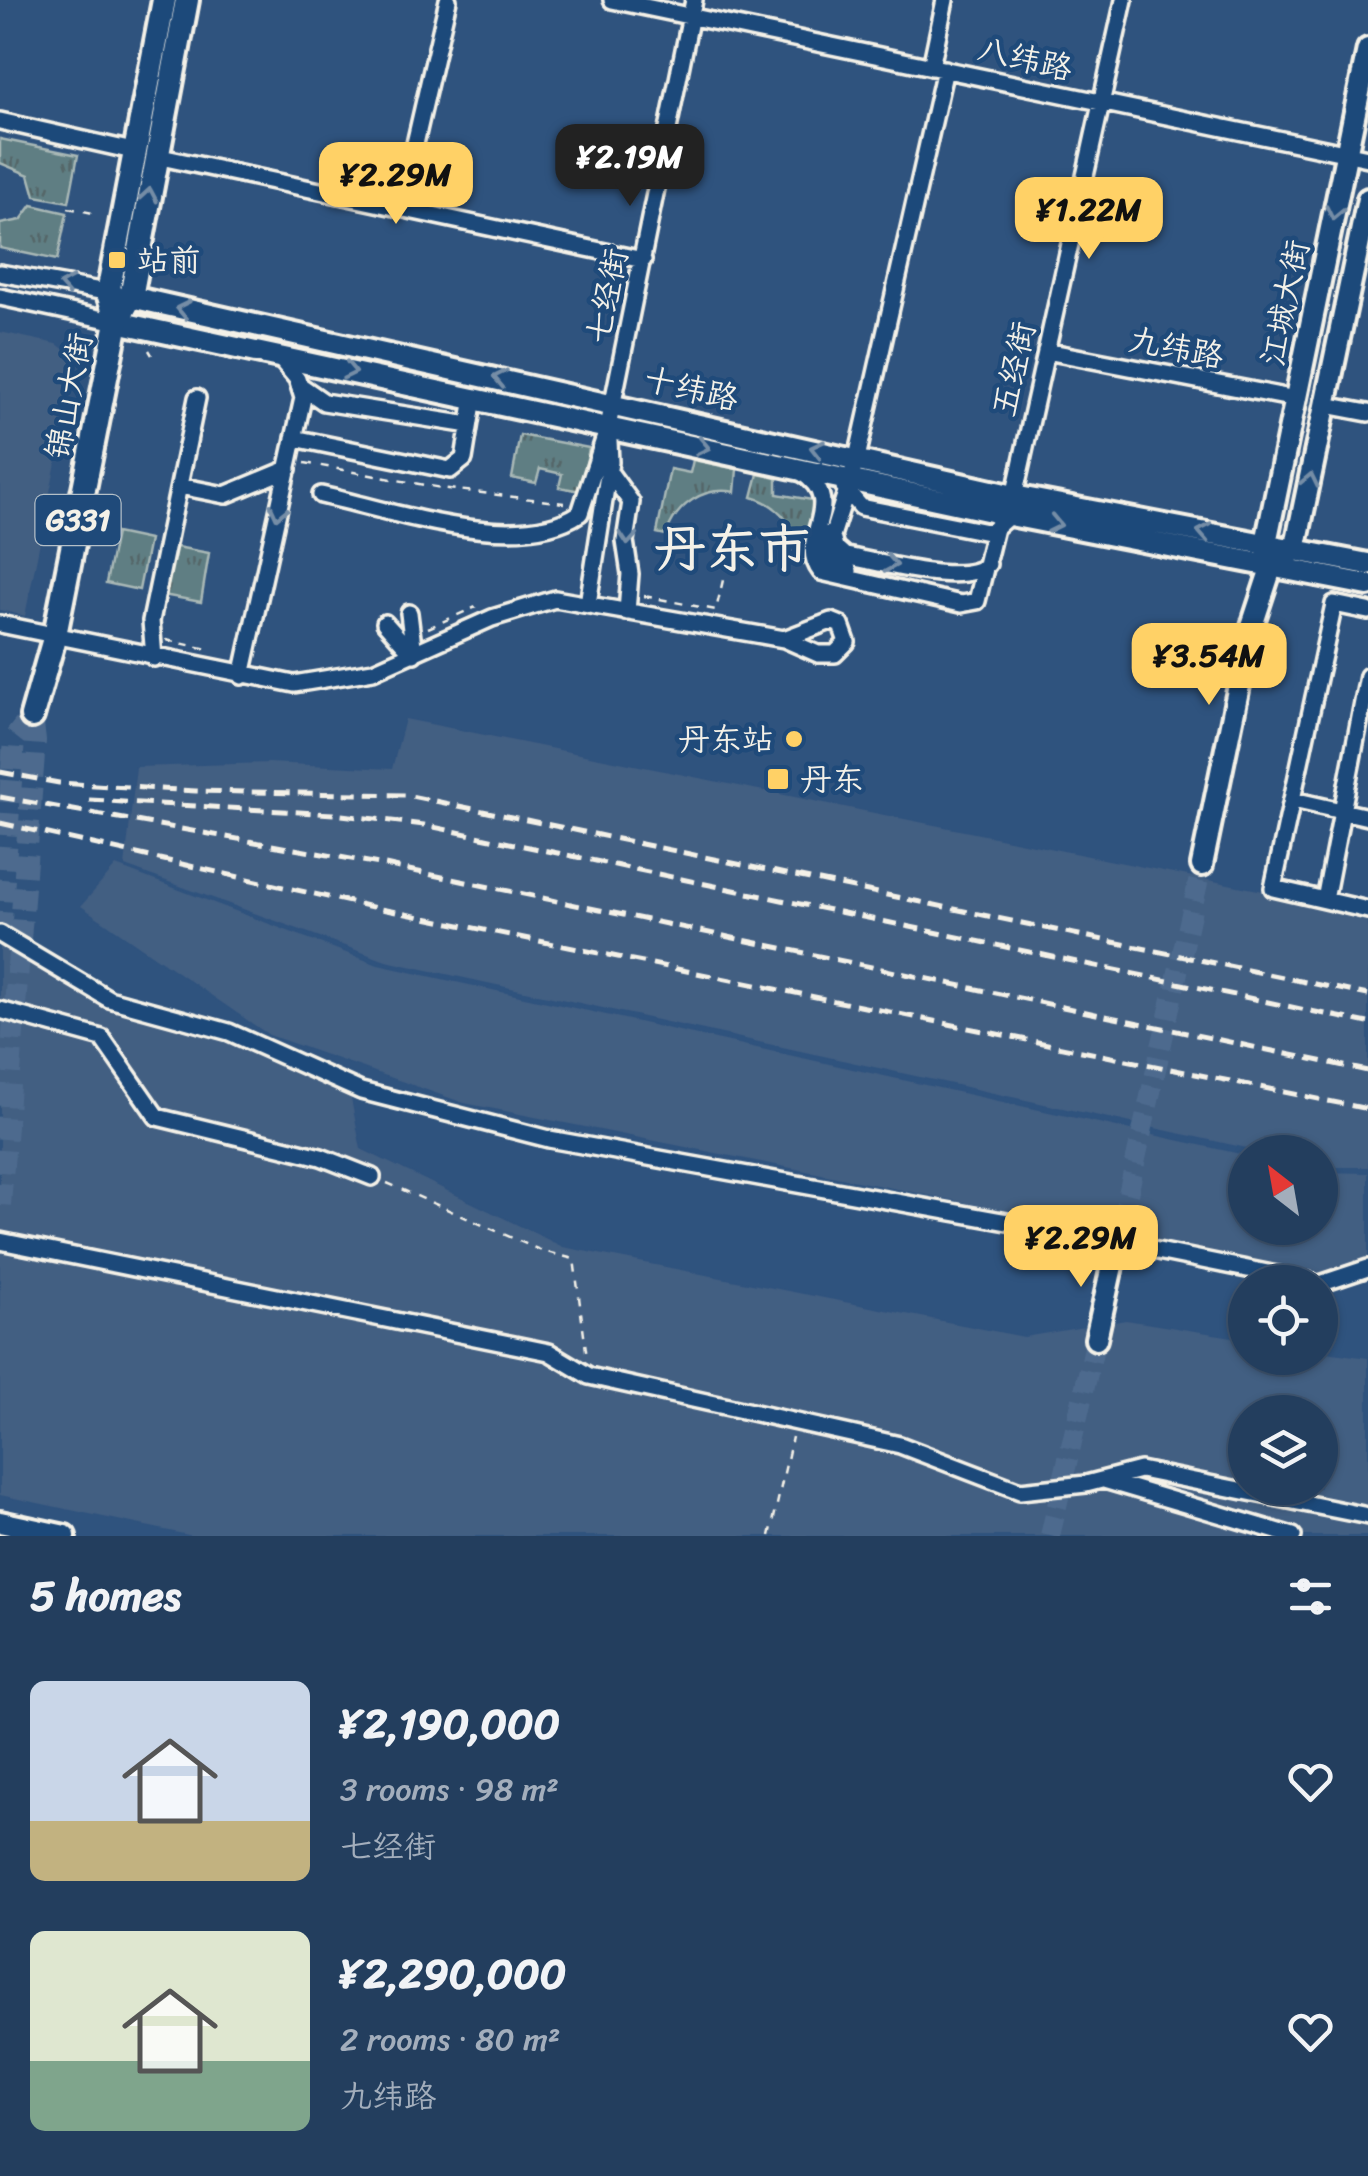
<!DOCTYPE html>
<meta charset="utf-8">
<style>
body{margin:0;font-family:Sriracha,"LXGW WenKai TC",sans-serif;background:#2b4564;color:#f1f3f6;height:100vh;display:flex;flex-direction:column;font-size:38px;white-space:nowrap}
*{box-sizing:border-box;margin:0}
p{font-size:32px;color:#a3aebc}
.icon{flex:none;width:55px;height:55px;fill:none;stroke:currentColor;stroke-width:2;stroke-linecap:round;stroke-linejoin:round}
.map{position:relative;height:1536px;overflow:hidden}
.side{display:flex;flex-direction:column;background:#233e5e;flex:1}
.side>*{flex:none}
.needle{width:65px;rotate:329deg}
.controls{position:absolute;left:1228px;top:1135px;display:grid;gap:20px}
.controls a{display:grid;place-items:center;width:110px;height:110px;border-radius:50%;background:#233e5e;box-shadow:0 2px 8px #0004,0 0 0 2px #405773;font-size:50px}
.price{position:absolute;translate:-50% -85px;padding:0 22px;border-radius:20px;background:#ffd166;color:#111;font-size:32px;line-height:65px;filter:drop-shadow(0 2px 5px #0008)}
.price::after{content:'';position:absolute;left:50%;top:60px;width:30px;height:22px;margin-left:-15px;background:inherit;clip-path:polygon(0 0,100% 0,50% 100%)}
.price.on{background:#222;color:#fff}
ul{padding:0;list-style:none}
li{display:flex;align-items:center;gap:30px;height:250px;padding:0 30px}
li span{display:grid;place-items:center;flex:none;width:280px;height:200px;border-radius:15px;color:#555}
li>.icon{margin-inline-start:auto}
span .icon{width:120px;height:120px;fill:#fffc;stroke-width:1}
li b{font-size:42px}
h2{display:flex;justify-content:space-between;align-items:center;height:120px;padding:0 30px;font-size:42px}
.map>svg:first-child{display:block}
.built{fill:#425e82;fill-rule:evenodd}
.grass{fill:url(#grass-tufts);stroke:#a9b8b6;stroke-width:2.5}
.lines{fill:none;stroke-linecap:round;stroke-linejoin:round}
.major-tunnel{stroke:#4d6b8e;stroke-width:20;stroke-dasharray:20 10;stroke-linecap:butt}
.highway-tunnel{stroke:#4d6b8e;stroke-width:22;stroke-dasharray:22 11;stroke-linecap:butt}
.minor-casing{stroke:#f4f1e8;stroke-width:22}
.major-casing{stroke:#f4f1e8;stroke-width:28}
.highway-casing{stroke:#f4f1e8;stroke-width:30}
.path{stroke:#f4f1e8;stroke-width:2.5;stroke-dasharray:8 8;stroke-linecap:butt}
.minor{stroke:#1f4a7a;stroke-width:15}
.major{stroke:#1f4a7a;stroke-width:20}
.highway{stroke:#1f4a7a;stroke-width:22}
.rail{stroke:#f4f1e8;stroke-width:5;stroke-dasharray:15 8;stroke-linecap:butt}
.oneway{stroke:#748da6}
.poi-dot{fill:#ffd166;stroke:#1f4a7a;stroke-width:4}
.labels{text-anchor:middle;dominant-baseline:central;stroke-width:9;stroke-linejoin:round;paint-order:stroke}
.shield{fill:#1f4a7a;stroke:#b4bfc7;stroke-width:2.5}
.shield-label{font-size:30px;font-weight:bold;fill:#f4f1e8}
.street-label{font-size:32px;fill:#f4f1e8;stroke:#1f4a7a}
.poi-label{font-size:32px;fill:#f4f1e8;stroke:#1f4a7a;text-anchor:start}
.town-label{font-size:52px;font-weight:bold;fill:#f4f1e8;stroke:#1f4a7a}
</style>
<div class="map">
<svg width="1368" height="1536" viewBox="0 0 1368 1536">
<defs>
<pattern id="grass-tufts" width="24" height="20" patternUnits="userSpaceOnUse" patternTransform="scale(2.5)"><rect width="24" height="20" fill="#5e7e83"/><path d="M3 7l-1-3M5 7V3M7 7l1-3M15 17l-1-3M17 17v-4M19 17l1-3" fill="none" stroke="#556668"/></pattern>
</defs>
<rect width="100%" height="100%" fill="#2f537e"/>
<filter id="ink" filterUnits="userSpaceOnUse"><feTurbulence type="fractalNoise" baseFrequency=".01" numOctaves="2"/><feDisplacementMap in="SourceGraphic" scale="20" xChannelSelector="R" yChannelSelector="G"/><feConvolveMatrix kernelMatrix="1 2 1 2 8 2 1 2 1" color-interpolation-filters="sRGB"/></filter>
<g filter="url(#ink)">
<!-- built -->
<path class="built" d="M0,332l57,12 20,15 -52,257 -25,-6z
M405,719l963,193v255h-38l-10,-2v-13h-55l-879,-191 -261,-95 11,-99 133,-4 123,6z
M116,866l262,99 867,190v73h75v-56l48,1v89l-34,14 -870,-173 -195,-68 -188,-129z
M0,941l98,55 250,88 13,65 202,98 461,90 102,-17 119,19v19h75v-7l48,7v178h-1175l-193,-41zM1245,1412h75v76h-75z"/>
<!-- grass -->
<path class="grass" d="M0,139l78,16 -9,47 -34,-6 -6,-21 -29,-12z
M32,205l35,8 -10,47 -57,-12v-24l21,-4z
M520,435l69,13 -8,43 -22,-4 3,-13 -22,-5 -4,14 -24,-5z
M693,460l44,9 -2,23c-32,-6 -59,13 -69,43l-9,-2 13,-64 20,4z
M758,474l19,4v16l41,7 -15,63 -10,-1c7,-33 -10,-57 -41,-66z
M116,533l33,7 -10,50 -33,-7z
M171,546l38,7 -8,49 -38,-7z"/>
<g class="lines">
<!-- major-tunnel -->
<path class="major-tunnel" d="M1115,1252l87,-387
M1050,1536l46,-197"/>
<!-- highway-tunnel -->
<path class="highway-tunnel" d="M0,934l14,-195 18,-23
M0,1205l35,-464 -3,-25"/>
<defs>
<path id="minor" d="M612,0l756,158
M931,67l14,-67
M945,69l-88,389 -25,78 3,11 10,9c33,5 119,32 143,8
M0,121l133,30
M156,156l487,104
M401,205l47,-205
M0,273l117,21
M0,297l117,25
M1046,351l250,48
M301,386l23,16 145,23
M1326,405l42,8
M294,438l156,32 14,-11 10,-62
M607,469l24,33 -6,39 5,33 -3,38
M801,472c49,32 -7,66 20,100l140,32 16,-3 18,-73 15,-13 114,-515
M179,486l46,9 63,-26
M844,487l17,20 126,25 7,-2
M321,495c69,15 196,61 259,18l28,-86 86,-427
M824,534l4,26 21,11
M588,604l22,-142 -1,-21
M1368,611l-34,-7 -61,284 95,22
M409,613l5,41
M831,621l10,4 6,17 -12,12h-17l-34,-15z
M385,623l26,29
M0,624l294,60 79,-13 119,-53 63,-19 229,40
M154,658l-3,-37 46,-223
M242,676l61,-278 -6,-19 -20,-24
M1293,800l75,17
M1325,900l43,-224
M0,934l109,65 120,33 132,59 188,48 519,94 244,49
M0,1010l102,28 55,79 164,40 51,20
M0,1241l549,111 40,24 311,69 120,46 66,-7 54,-14 228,46
M1320,1284l48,-16
M1104,1480l189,56"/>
<path id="major" d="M131,297l883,199 354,68
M117,322l893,193 358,70
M1269,557l-3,-14 102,-494
M1285,558l10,-8 73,-351
M1202,865l48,-233 21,-64
M1096,1339l19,-87
M0,1522l65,14"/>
<path id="highway" d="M117,322l-9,-29 56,-293
M32,716l23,-81 62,-313 14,-25 56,-297"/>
</defs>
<!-- minor casing -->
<use href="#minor" class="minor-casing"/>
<!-- major casing -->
<use href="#major" class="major-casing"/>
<!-- highway casing -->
<use href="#highway" class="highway-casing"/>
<!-- path -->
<path class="path" d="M68,208l25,5
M149,350l3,5
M305,463l136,25 123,15
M644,596l72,14 7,-30
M428,628l48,-21
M166,640l46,10
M387,1183l155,68 32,8 13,99
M770,1536l22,-99"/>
<!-- minor -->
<use href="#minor" class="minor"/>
<!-- major -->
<use href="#major" class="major"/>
<!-- highway -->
<use href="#highway" class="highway"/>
<!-- rail -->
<path class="rail" d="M0,772l59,11 137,8 210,4 962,200
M0,797l385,68 983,206
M89,800l245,14 90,11 944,198
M0,823l381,86 987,200"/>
</g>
<!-- one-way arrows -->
<defs><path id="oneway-chevron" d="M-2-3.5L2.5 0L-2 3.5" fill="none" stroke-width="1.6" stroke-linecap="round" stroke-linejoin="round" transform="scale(2.5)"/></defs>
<g class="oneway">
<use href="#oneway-chevron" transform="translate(149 195) rotate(-80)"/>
<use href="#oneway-chevron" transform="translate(1334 213) rotate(102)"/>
<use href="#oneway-chevron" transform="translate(66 285) rotate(-170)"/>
<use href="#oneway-chevron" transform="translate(183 309) rotate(-168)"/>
<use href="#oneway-chevron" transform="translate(350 371) rotate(12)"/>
<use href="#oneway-chevron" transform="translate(500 378) rotate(-168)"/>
<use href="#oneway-chevron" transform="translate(703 447) rotate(12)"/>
<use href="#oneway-chevron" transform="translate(817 449) rotate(-167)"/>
<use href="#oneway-chevron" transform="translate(1310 480) rotate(-78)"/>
<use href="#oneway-chevron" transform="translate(278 512) rotate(103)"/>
<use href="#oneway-chevron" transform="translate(1055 524) rotate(12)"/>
<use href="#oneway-chevron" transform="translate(1204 532) rotate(-169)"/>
<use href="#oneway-chevron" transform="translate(628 538) rotate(94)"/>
<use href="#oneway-chevron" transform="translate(891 564) rotate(10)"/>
</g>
</g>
<!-- markers -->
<g class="poi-dot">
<rect x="107" y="250" width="20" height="20" rx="5"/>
<circle cx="794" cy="739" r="10"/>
<rect x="766" y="767" width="24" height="24" rx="5"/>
</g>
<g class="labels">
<!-- shield labels -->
<rect class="shield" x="35.5" y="495" width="85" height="50" rx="8"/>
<g class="shield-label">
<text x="78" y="520">G331</text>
</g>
<!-- street labels -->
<g class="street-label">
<text transform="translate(1025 59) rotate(13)">八纬路</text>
<text transform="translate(607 296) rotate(-78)">七经街</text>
<text transform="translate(1285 303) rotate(-78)">江城大街</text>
<text transform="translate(1176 348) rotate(11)">九纬路</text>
<text transform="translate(1014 369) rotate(-77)">五经街</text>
<text transform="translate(691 389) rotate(13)">十纬路</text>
<text transform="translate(69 396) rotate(-79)">锦山大街</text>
</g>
<!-- poi labels -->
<g class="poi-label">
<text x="137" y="260">站前</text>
<text x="774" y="739" text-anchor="end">丹东站</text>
<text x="800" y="779">丹东</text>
</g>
<!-- town labels -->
<g class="town-label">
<text x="732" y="549">丹东市</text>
</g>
</g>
</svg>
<div class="controls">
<a><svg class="needle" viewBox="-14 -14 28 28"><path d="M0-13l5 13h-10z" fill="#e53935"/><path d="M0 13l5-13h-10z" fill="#a3aebc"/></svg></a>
<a><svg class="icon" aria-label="locate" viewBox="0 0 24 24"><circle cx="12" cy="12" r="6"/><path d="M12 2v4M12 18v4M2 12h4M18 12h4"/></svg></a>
<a><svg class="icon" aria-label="layers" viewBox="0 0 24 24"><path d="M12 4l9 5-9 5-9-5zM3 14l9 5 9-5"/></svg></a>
</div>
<b class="price on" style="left:630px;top:209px">¥2.19M</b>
<b class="price" style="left:396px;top:227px">¥2.29M</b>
<b class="price" style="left:1089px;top:262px">¥1.22M</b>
<b class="price" style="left:1209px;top:708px">¥3.54M</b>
<b class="price" style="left:1081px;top:1290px">¥2.29M</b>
</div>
<section class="side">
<h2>5 homes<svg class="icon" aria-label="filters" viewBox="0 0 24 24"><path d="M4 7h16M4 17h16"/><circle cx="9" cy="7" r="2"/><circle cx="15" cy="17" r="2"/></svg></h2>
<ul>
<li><span style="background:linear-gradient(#c9d6e8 70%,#c2b280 0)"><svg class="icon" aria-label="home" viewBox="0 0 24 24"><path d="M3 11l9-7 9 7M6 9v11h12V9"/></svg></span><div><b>¥2,190,000</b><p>3 rooms · 98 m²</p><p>七经街</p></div><svg class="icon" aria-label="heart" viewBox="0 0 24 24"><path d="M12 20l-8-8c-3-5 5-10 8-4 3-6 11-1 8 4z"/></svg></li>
<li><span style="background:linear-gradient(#dfe7d0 65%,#7fa58c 0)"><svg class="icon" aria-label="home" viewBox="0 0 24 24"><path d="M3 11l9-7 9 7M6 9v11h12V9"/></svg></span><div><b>¥2,290,000</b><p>2 rooms · 80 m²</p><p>九纬路</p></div><svg class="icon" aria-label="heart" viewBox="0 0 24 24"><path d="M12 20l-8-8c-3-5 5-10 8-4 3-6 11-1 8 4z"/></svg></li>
</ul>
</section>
